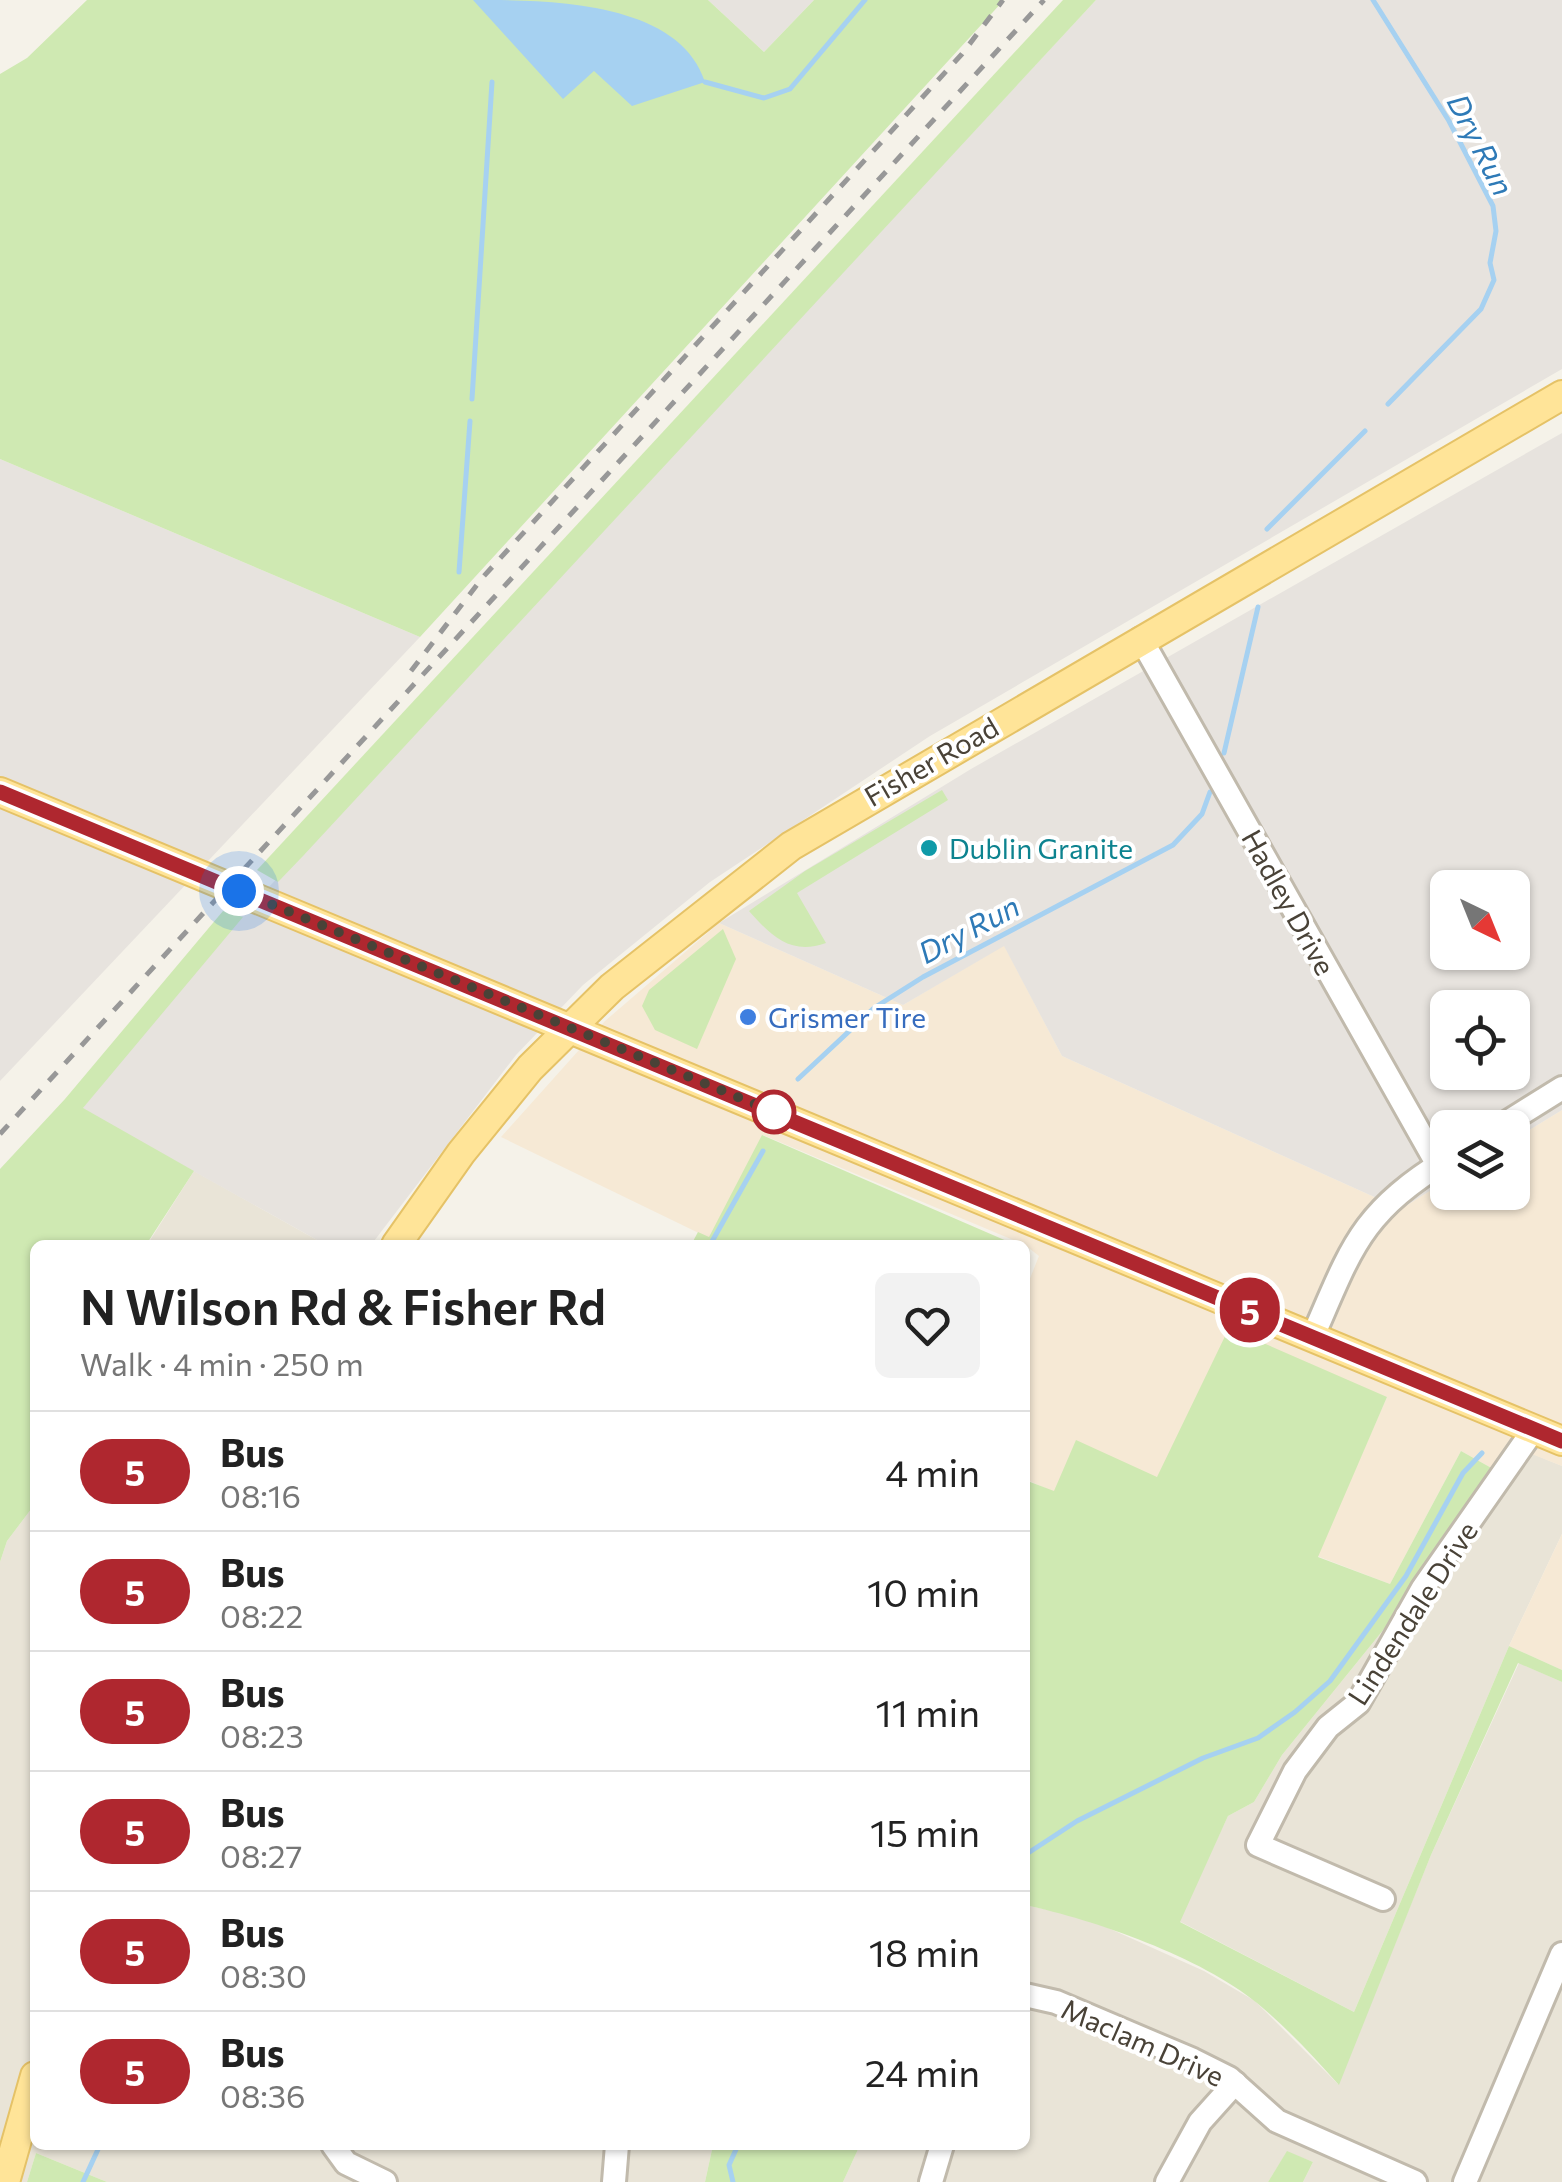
<!DOCTYPE html>
<html lang="en">
<head>
<meta charset="utf-8">
<style>
  :root { --surface:#fff; --page:#f2f2f2; --text:#222; --muted:#767676; --line:#e0e0e0 }
  body { margin:0; font-family:Commissioner,sans-serif; background:var(--page); color:var(--text); height:100vh; display:flex; flex-direction:column; font-size:38px; white-space:nowrap }
  * { box-sizing:border-box; margin:0 }
  p { font-size:32px; color:var(--muted) }
  .icon { flex:none; width:55px; height:55px; fill:none; stroke:currentColor; stroke-width:2; stroke-linecap:round; stroke-linejoin:round }
  .map { position:relative; flex:1; overflow:hidden }
  .panel { position:absolute; left:30px; top:1240px; width:1000px; height:910px; display:flex; flex-direction:column; background:var(--surface); border-radius:15px; box-shadow:0 2px 8px #0004 }
  .panel>* { flex:none }
  .badge { padding:0 20px; border-radius:32px; font-size:35px; line-height:65px }
  .needle { width:65px; rotate:137deg }
  .tools { position:absolute; left:1430px; top:870px; display:grid; gap:20px }
  .tools a { display:grid; place-items:center; width:100px; height:100px; border-radius:15px; background:var(--surface); box-shadow:0 2px 8px #0004; font-size:50px }
  .you { position:absolute; width:50px; height:50px; margin:-25px; border:8px solid #fff; border-radius:50%; background:#1a73e8; box-shadow:0 0 0 15px #1a73e833 }
  .map>.badge { position:absolute; translate:-50% -50%; box-shadow:0 0 0 5px #fff }
  .round { display:grid; place-items:center; flex:none; width:105px; height:105px; border-radius:15px; background:var(--page) }
  .head { display:flex; align-items:center; justify-content:space-between; height:170px; padding:0 50px }
  h1 { font-size:48px; font-weight:600; line-height:75px }
  ul { padding:0; list-style:none }
  li { display:flex; align-items:center; gap:30px; height:120px; padding:0 50px; border-top:2px solid var(--line) }
  li div { flex:1 }
  li b { display:block; font-size:38px }
  li em { font-style:normal }
  li .badge { min-width:110px; font-weight:700; text-align:center }
  .map>svg:first-child { display:block }
  .residential { fill:#e9e4d7 }
  .commercial { fill:#f6e9d5 }
  .industrial { fill:#e7e3de; fill-rule:evenodd }
  .green { fill:#cfe9b2 }
  .water { fill:#a6d1f1 }
  .lines { fill:none; stroke-linecap:round; stroke-linejoin:round }
  .stream { stroke:#a6d1f1; stroke-width:5 }
  .minor-casing { stroke:#c1baac; stroke-width:28 }
  .major-casing { stroke:#e5c267; stroke-width:32 }
  .minor { stroke:#fff; stroke-width:22 }
  .major { stroke:#ffe498; stroke-width:28 }
  .rail { stroke:#989898; stroke-width:5; stroke-dasharray:12 12; stroke-linecap:butt }
  .line-casing { stroke:#fff; stroke-width:22 }
  .line { stroke:#af272f; stroke-width:15 }
  .walk { stroke:#494237; stroke-width:10; stroke-dasharray:0 18 }
  .culture-dot { fill:#0f9aa8; stroke:#fff; stroke-width:4 }
  .shop-dot { fill:#3f7fe0; stroke:#fff; stroke-width:4 }
  .stop-dot { fill:#fff; stroke:#af272f; stroke-width:5 }
  .labels { text-anchor:middle; dominant-baseline:central; stroke-width:8; stroke-linejoin:round; paint-order:stroke }
  .street-label { font-size:28px; fill:#494237; stroke:#fff }
  .culture-label { font-size:28px; fill:#0d838f; stroke:#fff; text-anchor:start }
  .shop-label { font-size:28px; fill:#366cbe; stroke:#fff; text-anchor:start }
  .water-label { font-size:30px; font-style:italic; fill:#2e7ab7; stroke:#fff }
</style>
</head>
<body>
<div class="map">
<svg width="1562" height="2182" viewBox="0 0 1562 2182">
  <rect width="100%" height="100%" fill="#f5f2e9"/>
  <!-- residential -->
  <g class="residential">
    <path d="M194,1171l132,74h-179z"/>
    <path d="M1511,1445l51,21v68l-53,112 -155,366 -175,-91 49,-105 26,-14 28,-47 119,-147z"/>
    <path d="M35,1504v641h678l-8,37h-598l-71,-29 -9,29h-27v-620l7,-21z"/>
    <path d="M1519,1663l43,19v500h-259l10,-20 -26,-10 -19,30h-425l17,-37h165v-240l61,13 118,53 51,30 83,83 93,-229z"/>
  </g>
  <!-- commercial -->
  <g class="commercial">
    <path d="M719,923l184,82 101,-60 58,111 339,153 46,-29 1,12h64l1,-52 49,-30v356l-51,-20 -16,24 -34,-19 -71,133 -73,-28 70,-159 -231,80 -102,15 -29,-13v-188l14,-35 -14,-11 -262,-110 -54,103 -208,-101 104,-116z"/>
    <path d="M1562,1534v136l-53,-24z"/>
  </g>
  <!-- industrial -->
  <g class="industrial">
    <path d="M708,0h106l-50,52z"/>
    <path d="M1096,0h466v369l-632,367 -220,146 -127,103 -67,70 -145,190h-45l-244,-136 131,-162z"/>
    <path d="M1562,433v677l-49,30 -1,-12h-64l-1,52 -46,29 -339,-153 -58,-110 -101,59 -184,-82 252,-154zM1448,888h64v64h-64zM1448,1008h64v64h-64z"/>
    <path d="M0,459l420,178 -420,444z"/>
  </g>
  <!-- green -->
  <g class="green">
    <path d="M87,0h621l56,52 50,-52h190l-584,637 -420,-178v-385l27,-16z"/>
    <path d="M1063,0h33l-793,856 -25,26 -21,-12z"/>
    <path d="M942,790l6,10 -151,93 29,50c-35,13 -55,-7 -77,-32l56,-40z"/>
    <path d="M223,911l20,6 -160,191 111,63 -48,74h-111v259l-28,37 -7,21v-393l65,-70z"/>
    <path d="M723,929l13,30 -39,90 -42,-19 -13,-24 7,-16z"/>
    <path d="M762,1135l254,110h-325l7,-13 11,5z"/>
    <path d="M1229,1328l158,69 -69,160 72,27 71,-133 34,19 -94,138 -119,147 -28,47 -26,14 -48,106 174,90 155,-366 53,24v12l-44,-19 -87,192 -92,230c-26,-29 -52,-57 -82,-82 -56,-46 -162,-83 -232,-98v-425l29,11 22,-51 81,37z"/>
    <path d="M713,2145h147l-17,37h-138z"/>
    <path d="M1287,2151l26,11 -10,20h-35z"/>
    <path d="M36,2153l71,29h-80z"/>
  </g>
  <!-- water -->
  <path class="water" d="M473,0c73,0 206,0 232,82l-73,24 -38,-35 -31,28z"/>
  <g class="lines">
    <!-- stream -->
    <g class="stream">
      <path d="M1373,0l76,121 44,85 3,25 -6,32 4,17 -13,29 -93,95"/>
      <path d="M705,82l59,16 26,-9 75,-89"/>
      <path d="M472,399l20,-317"/>
      <path d="M1267,529l98,-98"/>
      <path d="M459,572l11,-151"/>
      <path d="M1224,753l34,-146"/>
      <path d="M798,1079l76,-71 49,-31 250,-132 29,-31 8,-22"/>
      <path d="M710,1245l53,-94"/>
      <path d="M1025,1855l52,-34 126,-63 55,-20 37,-26 35,-31 76,-105 57,-103 19,-20"/>
      <path d="M83,2182l17,-37"/>
      <path d="M733,2182l-4,-17 9,-20"/>
    </g>
    <defs>
      <g id="minor">
        <path d="M1141,639l297,526"/>
        <path d="M1498,1128l64,-40"/>
        <path d="M1313,1336c39,-89 47,-123 135,-177"/>
        <path d="M1383,1899l-125,-54 37,-74 33,-44 30,-24 65,-115 111,-159"/>
        <path d="M1025,1995l31,7 137,58 36,18 48,43 138,61"/>
        <path d="M333,2145l13,18 39,19"/>
        <path d="M614,2182l3,-37"/>
        <path d="M931,2182l11,-37"/>
        <path d="M1167,2182l33,-60 35,-39"/>
        <path d="M1465,2182l97,-228"/>
      </g>
      <g id="major">
        <path d="M0,792l1562,649"/>
        <path d="M396,1245l65,-92 69,-85 82,-81 179,-141 771,-451"/>
        <path d="M5,2182l30,-106"/>
      </g>
    </defs>
    <!-- minor casing -->
    <use href="#minor" class="minor-casing"/>
    <!-- major casing -->
    <use href="#major" class="major-casing"/>
    <!-- minor -->
    <use href="#minor" class="minor"/>
    <!-- major -->
    <use href="#major" class="major"/>
    <!-- rail -->
    <g class="rail">
      <path d="M411,671l72,-94 479,-523 41,-54"/>
      <path d="M0,1134l1044,-1134"/>
    </g>
  </g>
  <g class="lines">
    <defs>
      <path id="line" d="M0,792l1562,649"/>
    </defs>
    <!-- line casing -->
    <use href="#line" class="line-casing"/>
    <!-- line -->
    <use href="#line" class="line"/>
    <!-- walk -->
    <path class="walk" d="M239,891l535,221"/>
  </g>
  <!-- markers -->
  <circle class="culture-dot" cx="929" cy="848" r="10"/>
  <circle class="shop-dot" cx="748" cy="1017" r="10"/>
  <circle class="stop-dot" cx="774" cy="1112" r="20"/>
  <g class="labels">
    <!-- street labels -->
    <g class="street-label">
      <text transform="translate(931 761) rotate(-30)">Fisher Road</text>
      <text transform="translate(1289 902) rotate(61)">Hadley Drive</text>
      <text transform="translate(1412 1613) rotate(-57)">Lindendale Drive</text>
      <text transform="translate(1143 2042) rotate(24)">Maclam Drive</text>
    </g>
    <!-- culture labels -->
    <g class="culture-label">
      <text x="949" y="848">Dublin Granite</text>
    </g>
    <!-- shop labels -->
    <g class="shop-label">
      <text x="768" y="1017">Grismer Tire</text>
    </g>
    <!-- water labels -->
    <g class="water-label">
      <text transform="translate(1482 144) rotate(63)">Dry Run</text>
      <text transform="translate(968 928) rotate(-28)">Dry Run</text>
    </g>
  </g>
</svg>
<div class="tools">
<a><svg class="needle" viewBox="-14 -14 28 28"><path d="M0-13l5 13h-10z" fill="#e53935"/><path d="M0 13l5-13h-10z" fill="#767676"/></svg></a>
<a><svg class="icon" aria-label="locate" viewBox="0 0 24 24"><circle cx="12" cy="12" r="6"/><path d="M12 2v4M12 18v4M2 12h4M18 12h4"/></svg></a>
<a><svg class="icon" aria-label="layers" viewBox="0 0 24 24"><path d="M12 4l9 5-9 5-9-5zM3 14l9 5 9-5"/></svg></a>
</div>
<div class="you" style="left:239px;top:891px"></div>
<b class="badge" style="left:1250px;top:1310px;background:#af272f;color:#fff">5</b>
<section class="panel">
<div class="head"><div><h1>N Wilson Rd &amp; Fisher Rd</h1><p>Walk · 4 min · 250 m</p></div><a class="round"><svg class="icon" aria-label="heart" viewBox="0 0 24 24"><path d="M12 20l-8-8c-3-5 5-10 8-4 3-6 11-1 8 4z"/></svg></a></div>
<ul>
<li><span class="badge" style="background:#af272f;color:#fff">5</span><div><b>Bus</b><p>08:16</p></div><em>4 min</em></li>
<li><span class="badge" style="background:#af272f;color:#fff">5</span><div><b>Bus</b><p>08:22</p></div><em>10 min</em></li>
<li><span class="badge" style="background:#af272f;color:#fff">5</span><div><b>Bus</b><p>08:23</p></div><em>11 min</em></li>
<li><span class="badge" style="background:#af272f;color:#fff">5</span><div><b>Bus</b><p>08:27</p></div><em>15 min</em></li>
<li><span class="badge" style="background:#af272f;color:#fff">5</span><div><b>Bus</b><p>08:30</p></div><em>18 min</em></li>
<li><span class="badge" style="background:#af272f;color:#fff">5</span><div><b>Bus</b><p>08:36</p></div><em>24 min</em></li>
</ul>
</section>
</div>
</body>
</html>
